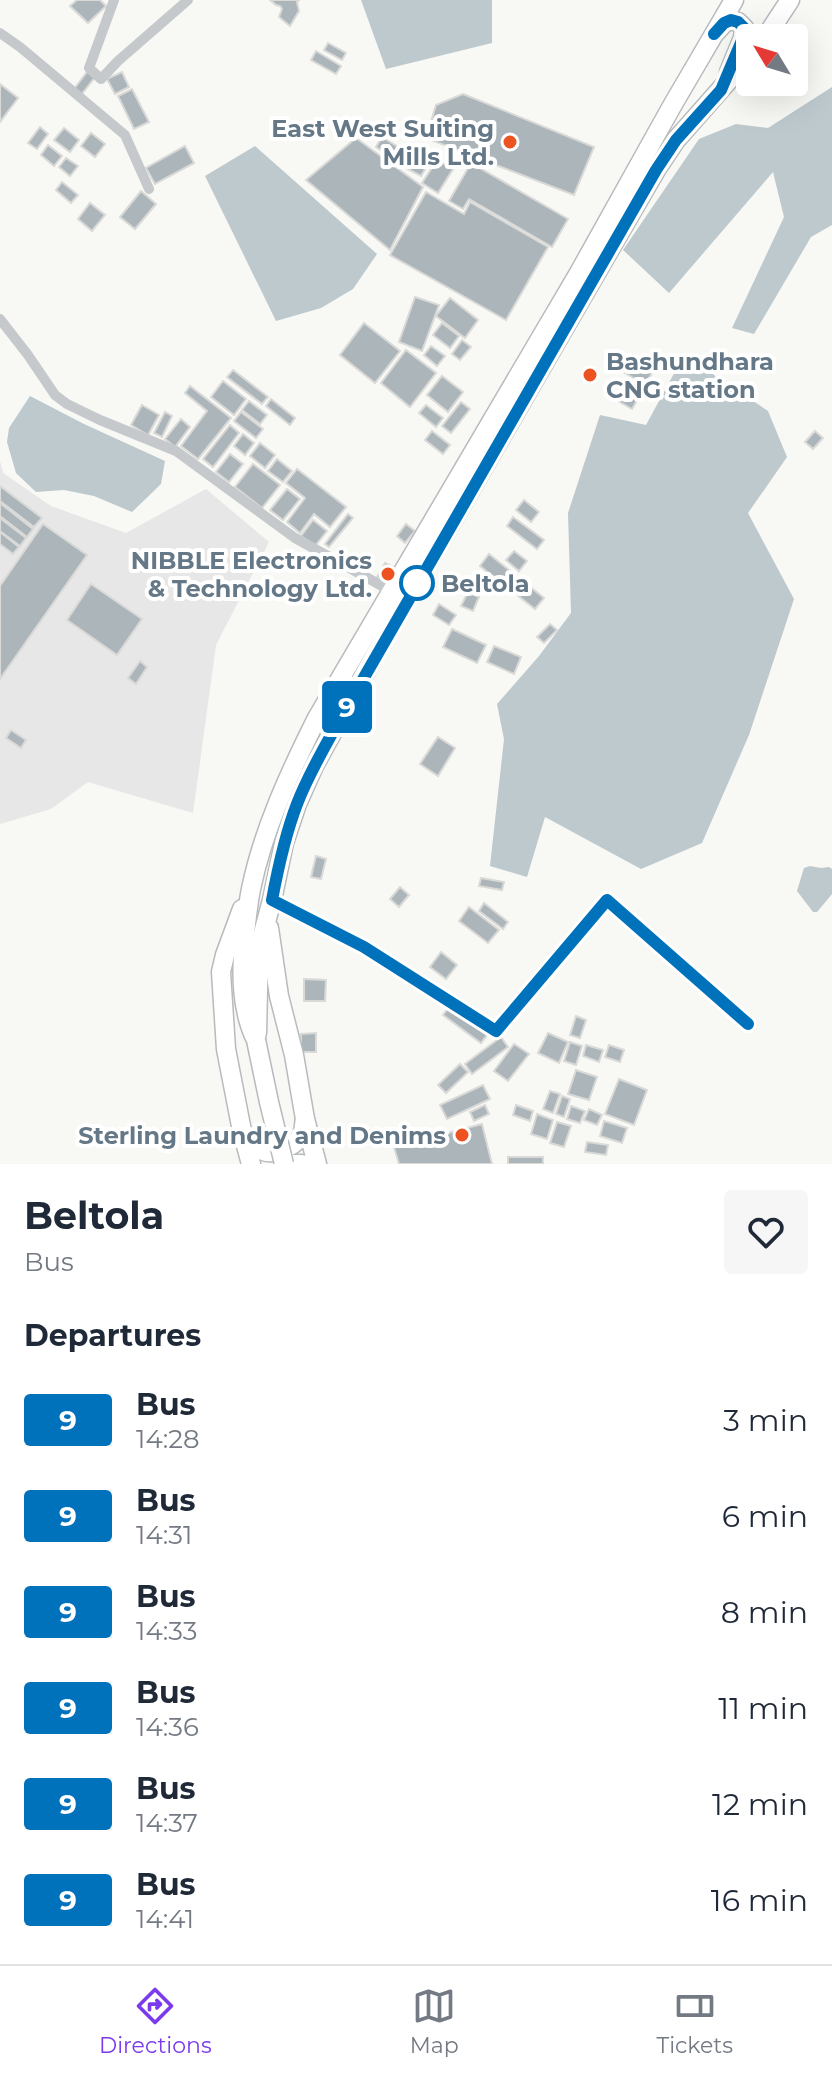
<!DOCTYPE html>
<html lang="en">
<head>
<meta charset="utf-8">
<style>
  :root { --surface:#fff; --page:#f6f6f7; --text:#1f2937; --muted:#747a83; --line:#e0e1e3; --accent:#7c3aed }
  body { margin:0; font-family:Montserrat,sans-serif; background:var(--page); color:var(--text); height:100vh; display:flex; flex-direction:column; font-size:30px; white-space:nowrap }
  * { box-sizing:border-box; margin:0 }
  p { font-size:26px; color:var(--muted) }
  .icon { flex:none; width:44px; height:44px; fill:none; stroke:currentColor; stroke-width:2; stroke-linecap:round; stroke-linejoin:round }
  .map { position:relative; height:1164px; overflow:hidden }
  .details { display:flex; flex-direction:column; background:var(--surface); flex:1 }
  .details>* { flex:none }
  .badge { padding:0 16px; border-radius:6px; font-size:28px; line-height:52px }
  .needle { width:52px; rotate:308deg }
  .fabs { position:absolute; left:736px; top:24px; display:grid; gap:16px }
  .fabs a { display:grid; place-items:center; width:72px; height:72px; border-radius:8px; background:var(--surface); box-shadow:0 8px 32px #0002; font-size:40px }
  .map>.badge { position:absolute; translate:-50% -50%; box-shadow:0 0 0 4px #fff }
  h2 { padding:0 24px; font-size:30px; line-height:72px }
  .round { display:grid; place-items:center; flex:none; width:84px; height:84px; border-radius:8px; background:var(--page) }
  .headline { display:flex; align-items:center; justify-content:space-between; height:136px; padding:0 24px }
  h1 { font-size:38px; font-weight:700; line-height:60px }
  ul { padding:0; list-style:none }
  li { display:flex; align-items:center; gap:24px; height:96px; padding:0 24px }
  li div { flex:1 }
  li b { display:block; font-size:30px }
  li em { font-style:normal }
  li .badge { min-width:88px; font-weight:700; text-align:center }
  .tabs { display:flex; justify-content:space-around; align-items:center; height:112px; border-top:2px solid var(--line); background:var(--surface); font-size:22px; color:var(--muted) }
  .tabs a { display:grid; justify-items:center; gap:4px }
  .tabs .current { color:var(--accent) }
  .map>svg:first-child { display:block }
  .built { fill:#e6e7e6 }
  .water { fill:#bdc9cd }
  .building { fill:#abb5ba; stroke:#d9d9d7; stroke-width:2 }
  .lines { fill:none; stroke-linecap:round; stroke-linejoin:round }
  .highway-casing { stroke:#b7bbbe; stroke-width:21 }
  .street { stroke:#c5c9cc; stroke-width:10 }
  .highway { stroke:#fff; stroke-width:18 }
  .highway-bridge-casing { stroke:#b7bbbe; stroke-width:21; stroke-linecap:butt }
  .highway-bridge { stroke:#fff; stroke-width:18 }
  .line-casing { stroke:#fff; stroke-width:18 }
  .line { stroke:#0072bc; stroke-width:12 }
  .poi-dot { fill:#ec5321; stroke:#fff; stroke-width:3 }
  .stop-dot { fill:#fff; stroke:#0072bc; stroke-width:4 }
  .labels { text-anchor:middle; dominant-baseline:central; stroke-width:8; stroke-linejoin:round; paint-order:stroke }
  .poi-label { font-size:24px; font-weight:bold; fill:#657887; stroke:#fff; text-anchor:end }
  .stop-label { font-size:24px; font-weight:bold; fill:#657887; stroke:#fff; text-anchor:start }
</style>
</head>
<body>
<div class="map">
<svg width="832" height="1164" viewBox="0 0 832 1164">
  <rect width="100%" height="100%" fill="#f8f8f5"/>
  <!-- built -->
  <path class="built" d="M0,461l3,12 48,33 75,27 80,-44 63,53 -53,103 -23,168 -105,-31 -37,27 -51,15z"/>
  <!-- water -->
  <g class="water">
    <path d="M361,0h131v43l-106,26z"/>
    <path d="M832,87v138l-21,12 -57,97 -22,-6 52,-111 -11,-45 -104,121 -46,-43 76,-111 37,-15 32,4z"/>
    <path d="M255,146l122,108 -24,35 -32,19 -45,13 -71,-145z"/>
    <path d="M684,355l84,56 19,46 -39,56 46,86 -45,136 -47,108 -61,26 -96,-52 -18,60 -37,-11 14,-127 -7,-35 42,-48 32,-43 -3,-100 32,-98 46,10z"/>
    <path d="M30,396l54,28 81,37 -4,23 -29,28 -38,-16 -30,-6 -28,2 -20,-19 -9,-31 2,-14z"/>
    <path d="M810,866l11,2 8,-1 3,2v25l-15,18h-4l-16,-21 6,-20 1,-3z"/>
  </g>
  <!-- building -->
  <g class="building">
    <path d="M77,0h23l6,6 -18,17 -18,-17z"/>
    <path d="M270,0h29l-2,2 2,9 -9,15 -11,-9 3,-8 -2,-3 -4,-1z"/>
    <path d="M328,43l18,10 -4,7 -18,-10z"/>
    <path d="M316,51l25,15 -5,8 -25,-14z"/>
    <path d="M87,72l8,5 -14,18 -7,-6z"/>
    <path d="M122,72l7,15 -14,7 -8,-15z"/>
    <path d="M0,84l18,14 -18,24z"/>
    <path d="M132,89l17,33 -15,7 -16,-33z"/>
    <path d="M463,94l131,53 -20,48 -148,-57 10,-33z"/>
    <path d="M40,127l8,7 -11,15 -9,-6z"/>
    <path d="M64,128l15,12 -9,12 -16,-12z"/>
    <path d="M91,133l14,11 -10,13 -14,-11z"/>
    <path d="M382,137l26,16 -7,11 -25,-17z"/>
    <path d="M356,138l67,49 -33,63 -84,-70z"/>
    <path d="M48,145l14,11 -8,10 -13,-11z"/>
    <path d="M185,146l9,17 -39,21 -9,-16z"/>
    <path d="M415,152l15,9 -9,15 -15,-8z"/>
    <path d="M66,158l12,8 -8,10 -11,-9z"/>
    <path d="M437,160l16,9 -15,24 -16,-10z"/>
    <path d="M471,163l97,56 -16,28 -83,-48 -6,10 -14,-8z"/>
    <path d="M62,182l16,13 -7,8 -15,-13z"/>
    <path d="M141,191l15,13 -21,25 -15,-12z"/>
    <path d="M426,192l38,22 6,-12 78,45 -42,73 -116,-65z"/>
    <path d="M90,203l15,12 -13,16 -14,-12z"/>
    <path d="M415,297l24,8 -17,46 -23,-9z"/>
    <path d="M450,298l28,22 -13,18 -29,-22z"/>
    <path d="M364,323l36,28 -25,32 -35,-28z"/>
    <path d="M442,323l17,13 -9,12 -17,-13z"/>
    <path d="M462,340l9,7 -11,13 -8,-6z"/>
    <path d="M431,346l14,10 -8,10 -13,-11z"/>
    <path d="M406,350l30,23 -26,34 -29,-24z"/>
    <path d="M632,361l20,12 -7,12 -20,-12z"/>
    <path d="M233,370l35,27 -6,7 -35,-27z"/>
    <path d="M442,376l21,16 -15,20 -21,-17z"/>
    <path d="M223,381l23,18 -12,16 -23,-18z"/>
    <path d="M629,382l14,8 -11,19 -14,-8z"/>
    <path d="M190,386l41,32 -33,41 -17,-13 26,-35 -22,-18z"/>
    <path d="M271,399l24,19 -5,7 -24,-19z"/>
    <path d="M249,401l18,14 -7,9 -18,-14z"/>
    <path d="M461,402l9,7 -19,24 -9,-7z"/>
    <path d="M142,405l17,10 -11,20 -17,-10z"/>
    <path d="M426,405l17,13 -7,9 -17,-14z"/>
    <path d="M165,412l7,4 -10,21 -8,-4z"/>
    <path d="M241,412l22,17 -7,9 -22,-17z"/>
    <path d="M181,419l9,8 -15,20 -10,-8z"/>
    <path d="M230,425l9,8 -26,34 -10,-8z"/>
    <path d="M432,431l18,14 -7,9 -18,-14z"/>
    <path d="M815,431l8,7 -10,11 -8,-7z"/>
    <path d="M243,434l11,9 -9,12 -11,-9z"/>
    <path d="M260,443l15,12 -10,13 -15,-12z"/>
    <path d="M230,454l13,10 -14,18 -13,-10z"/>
    <path d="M277,459l15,12 -9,11 -15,-11z"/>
    <path d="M253,464l27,21 -18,23 -27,-21z"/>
    <path d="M297,469l49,38 -16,20 -16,-13 -14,19 -13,-11 18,-24 -19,-15z"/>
    <path d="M0,486l42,32 -8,9 -34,-26z"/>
    <path d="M287,489l13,10 -17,21 -13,-10z"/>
    <path d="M524,500l15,12 -8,10 -15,-12z"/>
    <path d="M0,503l33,26 -6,8 -27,-21z"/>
    <path d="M348,514l5,4 -24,29 -4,-3z"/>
    <path d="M513,517l31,23 -7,9 -30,-23z"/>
    <path d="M0,518l26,20 -6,8 -20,-15z"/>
    <path d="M313,520l14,11 -12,15 -14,-10z"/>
    <path d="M43,524l44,31 -87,124v-93z"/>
    <path d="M406,524l9,7 -10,12 -8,-7z"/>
    <path d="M0,532l19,15 -6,7 -13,-10z"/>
    <path d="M514,551l13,10 -8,10 -13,-11z"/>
    <path d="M489,554l55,44 -9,11 -55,-43z"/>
    <path d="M385,563l14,7 -8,14 -14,-7z"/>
    <path d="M91,584l51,35 -25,36 -50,-35z"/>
    <path d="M468,592l11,5 -6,14 -12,-5z"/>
    <path d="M439,604l17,11 -7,10 -16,-10z"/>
    <path d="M550,624l7,6 -13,13 -7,-6z"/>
    <path d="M452,629l34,16 -9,18 -34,-16z"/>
    <path d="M494,646l27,11 -7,17 -27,-12z"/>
    <path d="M140,661l7,6 -11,17 -8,-6z"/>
    <path d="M11,730l15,10 -5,8 -15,-10z"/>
    <path d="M438,737l17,11 -17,28 -18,-12z"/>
    <path d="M316,856l10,3 -5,20 -10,-2z"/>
    <path d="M481,878l23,4 -2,8 -23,-4z"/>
    <path d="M400,887l9,8 -10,12 -9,-8z"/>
    <path d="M484,903l24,19 -5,7 -24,-18z"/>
    <path d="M469,907l30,23 -11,13 -29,-22z"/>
    <path d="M441,952l16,13 -11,14 -16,-12z"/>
    <path d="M304,979l22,1 -1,21h-21z"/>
    <path d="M452,1003l38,28 -9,12 -38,-28z"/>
    <path d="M576,1016l10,4 -6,18 -10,-3z"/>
    <path d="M316,1033v19h-15v-18z"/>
    <path d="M548,1033l20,9 -9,21 -21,-10z"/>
    <path d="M501,1037l7,10 -36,27 -7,-10z"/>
    <path d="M570,1042l12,4 -6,19 -12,-4z"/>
    <path d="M514,1044l15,10 -21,27 -14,-10z"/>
    <path d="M586,1045l17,5 -4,12 -16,-6z"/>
    <path d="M609,1045l15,5 -4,12 -15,-5z"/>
    <path d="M460,1064l8,8 -22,21 -8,-8z"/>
    <path d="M576,1070l21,7 -8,23 -21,-6z"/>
    <path d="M619,1079l28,11 -13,35 -29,-11z"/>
    <path d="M483,1085l7,14 -43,20 -7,-14z"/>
    <path d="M550,1091l10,3 -7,19 -10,-4z"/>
    <path d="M562,1096l8,3 -6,18 -8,-3z"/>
    <path d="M485,1105l4,9 -15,7 -4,-9z"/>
    <path d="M516,1105l17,6 -3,10 -17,-6z"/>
    <path d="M571,1106l14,5 -5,12 -13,-4z"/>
    <path d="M589,1109l13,6 -5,10 -13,-5z"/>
    <path d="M537,1114l16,6 -6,19 -16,-5z"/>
    <path d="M604,1121l23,7 -5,15 -22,-7z"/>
    <path d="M557,1122l14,4 -7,21 -14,-4z"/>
    <path d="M482,1124l10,40h-93l-5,-17z"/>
    <path d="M587,1142l21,3 -2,10 -21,-3z"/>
    <rect x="508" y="1157" width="35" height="7"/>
  </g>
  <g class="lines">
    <defs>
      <g id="highway">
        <path d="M716,32l8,-9 7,-3 7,2 6,6 -1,10 -14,34"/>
        <path d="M765,38l25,-38"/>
        <path d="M242,909l-17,46 -4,17 5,77 16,82 9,33"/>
        <path d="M269,928l10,68 15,59 11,64 12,45"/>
        <path d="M257,1033l2,-85 13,-48 12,-57 13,-39 17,-38 67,-122 275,-474 20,-30 74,-84"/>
        <path d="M256,1040c-16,-32 -15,-72 -11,-108 2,-14 3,-29 6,-43 12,-59 39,-117 66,-171l263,-447 92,-165 62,-106"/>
        <path d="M243,1133c5,7 11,15 20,18 13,5 35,-6 40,-19 1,-4 1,-9 2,-13"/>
        <path d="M289,1164h13"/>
      </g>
    </defs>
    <!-- highway casing -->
    <use href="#highway" class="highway-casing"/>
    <!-- street -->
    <g class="street">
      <path d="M114,0l-25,68 12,11 17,-18 70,-61"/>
      <path d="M0,33l20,14 105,88 24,54"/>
      <path d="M0,319l28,36 27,40 12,9 33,16 76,31 119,87 98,54"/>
      <path d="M272,900l92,47 132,84 111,-131 141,124"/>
    </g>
    <!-- highway -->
    <use href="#highway" class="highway"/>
    <defs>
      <path id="highway-bridge" d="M256,1040l13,62 15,62"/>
    </defs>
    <!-- highway-bridge casing -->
    <use href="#highway-bridge" class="highway-bridge-casing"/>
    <!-- highway-bridge -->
    <use href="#highway-bridge" class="highway-bridge"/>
  </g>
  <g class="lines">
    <defs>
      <path id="line" d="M714,34l10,-11 7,-3 7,2 6,6 -1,10 -22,52 -45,50 -20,30 -317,551c-15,27 -31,54 -42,83 -12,31 -19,64 -25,96l92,47 132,84 111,-131 141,124"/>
    </defs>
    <!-- line casing -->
    <use href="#line" class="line-casing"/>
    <!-- line -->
    <use href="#line" class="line"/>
  </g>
  <!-- markers -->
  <g class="poi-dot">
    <circle cx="510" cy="142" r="8"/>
    <circle cx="590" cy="375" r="8"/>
    <circle cx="388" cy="574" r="8"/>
    <circle cx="462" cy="1135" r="8"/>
  </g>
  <circle class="stop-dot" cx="417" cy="583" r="16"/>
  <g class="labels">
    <!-- poi labels -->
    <g class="poi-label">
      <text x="494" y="128">East West Suiting<tspan x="494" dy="28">Mills Ltd.</tspan></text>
      <text x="606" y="361" text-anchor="start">Bashundhara<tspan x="606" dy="28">CNG station</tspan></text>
      <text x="372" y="560">NIBBLE Electronics<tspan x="372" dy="28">&amp; Technology Ltd.</tspan></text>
      <text x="446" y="1135">Sterling Laundry and Denims</text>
    </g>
    <!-- stop labels -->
    <g class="stop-label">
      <text x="441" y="583">Beltola</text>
    </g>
  </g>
</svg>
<div class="fabs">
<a><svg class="needle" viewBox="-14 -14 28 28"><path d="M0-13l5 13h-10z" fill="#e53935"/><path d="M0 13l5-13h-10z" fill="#747a83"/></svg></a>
</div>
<b class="badge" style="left:347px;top:707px;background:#0072bc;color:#fff">9</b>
</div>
<section class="details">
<div class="headline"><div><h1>Beltola</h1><p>Bus</p></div><a class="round"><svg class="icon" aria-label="heart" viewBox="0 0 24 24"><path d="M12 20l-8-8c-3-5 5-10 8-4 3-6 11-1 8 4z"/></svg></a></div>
<h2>Departures</h2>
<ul>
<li><span class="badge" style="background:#0072bc;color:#fff">9</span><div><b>Bus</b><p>14:28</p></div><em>3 min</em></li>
<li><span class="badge" style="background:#0072bc;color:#fff">9</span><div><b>Bus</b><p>14:31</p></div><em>6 min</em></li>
<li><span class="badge" style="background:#0072bc;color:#fff">9</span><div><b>Bus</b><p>14:33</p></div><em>8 min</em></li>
<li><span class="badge" style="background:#0072bc;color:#fff">9</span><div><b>Bus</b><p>14:36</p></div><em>11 min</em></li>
<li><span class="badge" style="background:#0072bc;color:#fff">9</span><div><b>Bus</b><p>14:37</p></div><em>12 min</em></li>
<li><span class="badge" style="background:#0072bc;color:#fff">9</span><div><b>Bus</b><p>14:41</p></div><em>16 min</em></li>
</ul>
</section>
<nav class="tabs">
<a class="current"><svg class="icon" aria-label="directions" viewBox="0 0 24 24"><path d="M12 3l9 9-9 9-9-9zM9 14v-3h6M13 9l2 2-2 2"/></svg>Directions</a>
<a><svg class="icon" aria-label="map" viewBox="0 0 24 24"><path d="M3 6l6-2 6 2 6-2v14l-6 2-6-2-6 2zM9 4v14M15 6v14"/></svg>Map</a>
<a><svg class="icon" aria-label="tickets" viewBox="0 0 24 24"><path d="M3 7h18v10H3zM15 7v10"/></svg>Tickets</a>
</nav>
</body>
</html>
